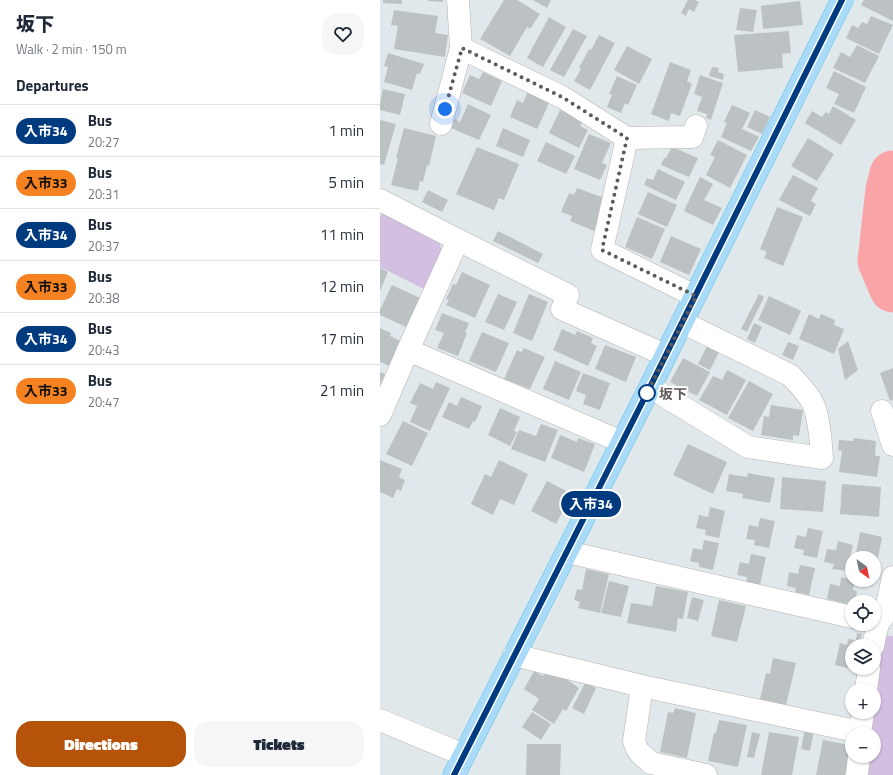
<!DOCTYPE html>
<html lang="en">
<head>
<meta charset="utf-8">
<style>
  :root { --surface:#fff; --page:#f6f6f7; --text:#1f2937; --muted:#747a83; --line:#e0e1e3; --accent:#b45309 }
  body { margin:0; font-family:"Titillium Web","Noto Sans JP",sans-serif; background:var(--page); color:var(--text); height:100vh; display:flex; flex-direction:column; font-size:15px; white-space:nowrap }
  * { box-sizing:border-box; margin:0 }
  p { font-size:13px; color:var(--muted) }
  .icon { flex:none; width:22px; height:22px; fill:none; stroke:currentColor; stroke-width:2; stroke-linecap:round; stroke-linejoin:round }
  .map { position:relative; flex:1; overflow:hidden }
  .sheet { display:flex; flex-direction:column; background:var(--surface); width:380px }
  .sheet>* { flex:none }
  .badge { padding:0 8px; border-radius:13px; font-size:14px; line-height:26px }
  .needle { width:26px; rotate:147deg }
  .tools { position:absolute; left:465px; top:551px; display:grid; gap:8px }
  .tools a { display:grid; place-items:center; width:36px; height:36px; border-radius:50%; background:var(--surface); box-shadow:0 1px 3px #0004; font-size:20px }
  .you { position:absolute; width:20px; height:20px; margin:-10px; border:3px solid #fff; border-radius:50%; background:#1a73e8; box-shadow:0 0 0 6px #1a73e833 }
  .map>.badge { position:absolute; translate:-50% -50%; box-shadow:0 0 0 2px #fff }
  h2 { padding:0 16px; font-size:15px; line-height:36px }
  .round { display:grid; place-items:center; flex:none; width:42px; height:42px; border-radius:16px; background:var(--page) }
  .overview { display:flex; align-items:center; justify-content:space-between; height:68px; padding:0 16px }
  h1 { font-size:19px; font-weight:800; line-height:30px }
  .cta { display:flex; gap:8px; margin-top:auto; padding:8px 16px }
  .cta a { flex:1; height:46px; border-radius:16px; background:var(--accent); color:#fff; font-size:16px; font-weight:800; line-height:46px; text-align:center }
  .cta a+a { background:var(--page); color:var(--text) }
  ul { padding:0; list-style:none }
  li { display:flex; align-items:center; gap:12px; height:52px; padding:0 16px; border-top:1px solid var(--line) }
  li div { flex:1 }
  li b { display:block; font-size:15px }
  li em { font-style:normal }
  li .badge { min-width:44px; font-weight:700; text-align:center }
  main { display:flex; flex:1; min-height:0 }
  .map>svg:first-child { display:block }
  .green { fill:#d2bfe2 }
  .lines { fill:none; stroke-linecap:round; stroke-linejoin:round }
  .river { stroke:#f9a4a6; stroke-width:47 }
  .building { fill:#bcc2c4 }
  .minor-casing { stroke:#b6b0af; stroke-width:23 }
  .major-casing { stroke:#5fc4e7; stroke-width:23 }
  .minor { stroke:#fff; stroke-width:22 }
  .major { stroke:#a9dbf9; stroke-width:22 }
  .line-casing { stroke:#fff; stroke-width:9 }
  .line { stroke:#003b80; stroke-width:6 }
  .walk { stroke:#615a5a; stroke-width:4; stroke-dasharray:0 7.2 }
  .stop-dot { fill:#fff; stroke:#003b80; stroke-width:2 }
  .labels { text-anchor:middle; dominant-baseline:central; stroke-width:4; stroke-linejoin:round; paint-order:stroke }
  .stop-label { font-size:14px; font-weight:bold; fill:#615a5a; stroke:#fff; text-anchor:start }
</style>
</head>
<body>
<main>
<section class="sheet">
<div class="overview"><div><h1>坂下</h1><p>Walk · 2 min · 150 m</p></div><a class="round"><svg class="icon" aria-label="heart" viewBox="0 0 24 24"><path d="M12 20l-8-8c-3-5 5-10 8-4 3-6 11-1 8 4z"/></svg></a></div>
<h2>Departures</h2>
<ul>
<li><span class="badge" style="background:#003b80;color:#fff">入市34</span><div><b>Bus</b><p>20:27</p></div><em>1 min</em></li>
<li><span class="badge" style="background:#f58220;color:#111">入市33</span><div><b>Bus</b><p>20:31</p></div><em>5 min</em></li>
<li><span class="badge" style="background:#003b80;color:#fff">入市34</span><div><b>Bus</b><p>20:37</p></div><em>11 min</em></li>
<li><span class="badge" style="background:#f58220;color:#111">入市33</span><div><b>Bus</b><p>20:38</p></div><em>12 min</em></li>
<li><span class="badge" style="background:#003b80;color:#fff">入市34</span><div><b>Bus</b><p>20:43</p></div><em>17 min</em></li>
<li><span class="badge" style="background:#f58220;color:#111">入市33</span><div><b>Bus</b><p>20:47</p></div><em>21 min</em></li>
</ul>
<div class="cta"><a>Directions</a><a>Tickets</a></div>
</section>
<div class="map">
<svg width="513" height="775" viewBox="0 0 513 775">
  <rect width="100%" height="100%" fill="#e1e8ec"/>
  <!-- green -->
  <g class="green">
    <path d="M8,214l52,30 2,10 -16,36 -46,-23v-52z"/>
    <path d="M503,635l10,1v139h-28l1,-19h8v-22h-7l3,-22h4v-22z"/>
  </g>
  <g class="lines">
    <!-- river -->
    <path class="river" d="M513,174l-4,16 -8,71 12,28"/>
  </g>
  <!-- building -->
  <g class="building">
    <path d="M3,0h19v4l-19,-1z"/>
    <path d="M49,0h14v2l-15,-1z"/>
    <path d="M124,0h13l23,14 -10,15 -3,-2 -17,29 -30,-17z"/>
    <path d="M153,0h18l-4,8z"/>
    <path d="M308,0h7l4,2 -5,10 -5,-3 -3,7 -5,-3z"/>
    <path d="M484,0h29v21l-32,-16z"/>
    <path d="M420,1l3,24 -40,4 -2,-23z"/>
    <path d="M360,8l17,2 -4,22 -17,-2z"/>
    <path d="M14,10l44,6 -3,17 13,2 -3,22 -51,-8 4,-23 -7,-1z"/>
    <path d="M491,16l22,9 -14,29 -33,-16 6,-13 6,3 4,-6 5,2z"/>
    <path d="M169,17l17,10 -23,40 -16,-9z"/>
    <path d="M193,29l14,7 -23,41 -14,-7z"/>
    <path d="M409,31l2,22 -9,1 1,14 -45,4 -4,-37z"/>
    <path d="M219,35l16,8 -25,47 -16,-9 7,-12 -2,-1 10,-19 2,1z"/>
    <path d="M477,45l22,11 -14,27 -32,-15 8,-16 9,5z"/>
    <path d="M247,46l25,13 -13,25 -25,-14z"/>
    <path d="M8,53l36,11 -4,10 -3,-1 -5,17 -28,-8 4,-15 -4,-1z"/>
    <path d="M290,62l21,8 -4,11 5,3 -12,32 -9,-3 -2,8 -18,-7z"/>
    <path d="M332,67l7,1 -1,4 6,2 -1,6 -14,-4z"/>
    <path d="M454,71l32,16 -12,26 -20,-9 5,-10 -13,-6z"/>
    <path d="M103,72l19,9 -11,25 -29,-13 8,-18 9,4z"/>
    <path d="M320,75l23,8 -12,37 -5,-2 1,-4 -10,-3 5,-14 -8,-3z"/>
    <path d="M237,76l20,9 -9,20 -3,-2 -4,10 -14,-6 5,-12 -3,-1z"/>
    <path d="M3,89l22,5 -5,21 -20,-5v-7z"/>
    <path d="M148,91l22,10 -13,28 -27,-12 7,-17 6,3z"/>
    <path d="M88,104l23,11 -12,25 -28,-12 4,-9 5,3z"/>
    <path d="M352,105l18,8 -8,16 17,8 -8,14 -30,-14 6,-14 -3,-1z"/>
    <path d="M453,106l23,14 -15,25 -36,-22 7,-12 10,6 4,-5 3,2z"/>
    <path d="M180,110l23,11 -3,5 8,4 -9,18 -30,-15z"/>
    <path d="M375,110l15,7 -8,17 -15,-7z"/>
    <path d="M0,120l16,4 -12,41 -4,-1z"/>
    <path d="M24,128l32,8 -7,30 -2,-1 -4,17 -3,-1 -2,10 -27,-6 7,-27h-2z"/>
    <path d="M123,128l27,12 -7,17 -27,-11z"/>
    <path d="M209,134l22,9 -9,20 5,2 -7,15 -26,-11z"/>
    <path d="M428,138l26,16 -17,27 -26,-15z"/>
    <path d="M338,140l29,15 -17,33 -24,-13 9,-18 -5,-2z"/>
    <path d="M166,142l29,14 -9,18 -29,-13z"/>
    <path d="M97,147l42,17 -15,36 -5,-2 -5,12 -38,-16z"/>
    <path d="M292,147l26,11 -9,19 -28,-12 3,-7h2z"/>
    <path d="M278,169l27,13 -9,18 -32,-15 3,-7 6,2z"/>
    <path d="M413,175l25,13 -7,13 5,3 -6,12 -31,-16z"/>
    <path d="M320,177l13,7 -9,16 18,8 -9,17 -29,-14z"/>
    <path d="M197,188l30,11 -13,32 -24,-10 2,-5 -11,-4 8,-19 5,2z"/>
    <path d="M48,190l20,10 -6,12 -20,-10z"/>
    <path d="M268,192l29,13 -10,22 -29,-13z"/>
    <path d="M397,207l26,10 -20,49 -19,-8 3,-6 -7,-3z"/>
    <path d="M257,217l28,12 -13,30 -27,-12z"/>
    <path d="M118,231l45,23 -5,9 -45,-22z"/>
    <path d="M291,236l30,13 -12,26 -29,-13z"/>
    <path d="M0,268l8,4 -8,19z"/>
    <path d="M82,272l28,13 -15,33 -29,-13 3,-5 -3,-1 7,-15 3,1z"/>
    <path d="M12,285l28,13 -14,29 -26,-12v-5z"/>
    <path d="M118,294l19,8 -13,28 -19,-8z"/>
    <path d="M149,294l19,8 -16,39 -19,-8z"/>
    <path d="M379,294l5,3 -17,35 -6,-3z"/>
    <path d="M389,296l32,15 -11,24 -32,-15z"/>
    <path d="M62,313l27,10 -4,9 2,1 -9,23 -21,-8 7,-15 -9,-3z"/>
    <path d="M429,314l10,5 2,-5 14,6 -1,5 10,4 -10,25 -35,-15z"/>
    <path d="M374,323l8,4 -7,16 -8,-4z"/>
    <path d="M0,328l11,5 -1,3 11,5 -11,25 -10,-4z"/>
    <path d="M182,329l13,6 2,-4 16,7 -2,5 6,3 -9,20 -35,-16z"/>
    <path d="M102,332l27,11 -13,29 -27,-11z"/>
    <path d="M468,341l10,29 -13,10 -7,-31z"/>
    <path d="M408,342l11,4 -6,14 -11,-5z"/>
    <path d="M225,345l31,12 -10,25 -31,-13z"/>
    <path d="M327,346l12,6 -9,18 -12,-6z"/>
    <path d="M144,348l21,9 -15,32 -26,-10 13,-29 4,2z"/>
    <path d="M303,358l27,14 -13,24 -27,-14z"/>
    <path d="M175,361l26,11 -12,28 -26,-11z"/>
    <path d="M513,368v32l-3,1 -10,-28z"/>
    <path d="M347,370l19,10 -19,35 -28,-15 14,-24 9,4z"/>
    <path d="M0,372l5,2 -5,11z"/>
    <path d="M203,373l27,10 -10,27 -17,-6 3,-9 -10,-4z"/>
    <path d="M369,381l24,13 -20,37 -25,-13z"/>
    <path d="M56,382l14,6 -20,43 -20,-9 7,-16 -7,-3 10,-20 13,6z"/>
    <path d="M81,397l21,9 -7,16 -2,-1 -4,8 -27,-12 7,-15 8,4z"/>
    <path d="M391,405l32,5 -4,26 -6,-1v5l-32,-5 3,-19 5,1z"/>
    <path d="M120,408l20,9 -6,14 3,1 -7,14 -22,-11z"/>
    <path d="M23,421l25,12 -16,33 -26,-12z"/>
    <path d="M161,424l17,6 -13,32 -34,-13 8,-19 17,6z"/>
    <path d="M180,435l17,7 1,-4 17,6 -11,28 -33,-14z"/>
    <path d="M474,438l22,3 -1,15h5l-3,21 -38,-5 3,-21 -4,-1 1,-10 14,1z"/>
    <path d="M308,444l39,18 -14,32 -40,-19z"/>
    <path d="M0,460l22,9 -3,8 6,3 -4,11 -4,-2 -4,9 -13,-6z"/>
    <path d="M119,460l29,14 -14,31 -14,-6 -7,16 -22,-11 14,-30 6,3z"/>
    <path d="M368,473l27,5 -5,25 -28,-5 1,-4 -17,-3 3,-17 18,3z"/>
    <path d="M402,477l44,4 -3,31 -43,-3z"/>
    <path d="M167,481l25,13 -16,30 -25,-13z"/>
    <path d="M462,484l39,3 -2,30 -39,-3z"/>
    <path d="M330,507l15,4 -6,27 -14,-3 1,-5 -10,-2 3,-13 9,2z"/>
    <path d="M380,518l15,3 -6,27 -15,-3 1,-5 -9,-1 3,-14 9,2z"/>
    <path d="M428,528l15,3 -6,27 -14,-3 1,-5 -10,-2 3,-13 9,2z"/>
    <path d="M480,532l22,5 -7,36 -1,-15h-19z"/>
    <path d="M324,540l15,3 -6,27 -14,-3v-4l-9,-2 3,-13 9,2z"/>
    <path d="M458,541l15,4 -6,26 -15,-2 2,-5 -10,-2 3,-13 9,1z"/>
    <path d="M371,554l15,3 -6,28 -14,-3 1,-5 -10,-2 3,-13 9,2z"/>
    <path d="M420,565l15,3 -6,27 -14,-3 1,-4 -9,-2 2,-14 9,2z"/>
    <path d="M206,569l23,5 -9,39 -22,-5 2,-6 -6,-2 3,-11 5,1z"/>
    <path d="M461,577l14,3 -2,10 4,1 -2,11h-3v3l-25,-6 3,-15 10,2z"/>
    <path d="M229,581l20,5 -8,31 -20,-4z"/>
    <path d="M276,586l32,6 -5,27 -5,-1 -2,14 -49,-9 4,-20 21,3z"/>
    <path d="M312,597l12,3 -6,21 -11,-3z"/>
    <path d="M339,600l27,6 -9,36 -26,-6z"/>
    <path d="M477,633l5,1 -2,12h-8v23l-17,-4 5,-22 7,2 1,-6 8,1z"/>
    <path d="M393,658l23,5 -10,42 -26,-6 6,-26 4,1z"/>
    <path d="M166,670l13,4 20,14 -13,23 -3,-2 -9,15 -22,-14 7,-11 -15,-10 10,-18 9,5z"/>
    <path d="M205,683l11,5 -12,26 -12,-6z"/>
    <path d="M295,708l21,5 -9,45 -27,-6 8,-40 5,1z"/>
    <path d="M152,712l19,12 -10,16 -19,-13z"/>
    <path d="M339,720l28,5 -9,42 -30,-6 6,-28h2z"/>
    <path d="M425,729l9,2 -4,20 -9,-2z"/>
    <path d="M372,732l8,2 -6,24 -7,-1z"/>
    <path d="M389,732l30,5 -7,38h-31z"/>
    <path d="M443,740l27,5 -5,30h-29z"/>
    <path d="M147,744h34l-1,31h-34z"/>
  </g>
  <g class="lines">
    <defs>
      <g id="minor">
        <path d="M81,48l101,49 65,41 65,-1 4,-11"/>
        <path d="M61,124l20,-76 -3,-48"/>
        <path d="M247,138l-25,112 93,46"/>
        <path d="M0,200l78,40 110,55 -6,14 103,46"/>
        <path d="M28,350l50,-110"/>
        <path d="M270,387l98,60 74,11c-1,-16 -2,-33 -7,-49 -3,-11 -17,-26 -25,-34l-108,-53"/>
        <path d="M502,411l11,34"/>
        <path d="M0,415l28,-65 214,92"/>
        <path d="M187,552l285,65"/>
        <path d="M493,646l5,-23 7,-9 8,-37"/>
        <path d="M134,655l128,31 218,46"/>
        <path d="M262,686l-8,55 3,8 3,4 11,10 55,12"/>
        <path d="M486,690l3,-22"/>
        <path d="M0,720l84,35"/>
        <path d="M480,734l3,-22"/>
        <path d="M477,775l2,-19"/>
      </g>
      <path id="major" d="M74,775l196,-388 192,-387"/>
    </defs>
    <!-- minor casing -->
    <use href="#minor" class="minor-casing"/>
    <!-- major casing -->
    <use href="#major" class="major-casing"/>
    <!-- minor -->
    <use href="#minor" class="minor"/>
    <!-- major -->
    <use href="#major" class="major"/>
  </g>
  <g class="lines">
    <defs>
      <path id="line" d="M74,775l196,-388 192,-387"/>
    </defs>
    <!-- line casing -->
    <use href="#line" class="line-casing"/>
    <!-- line -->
    <use href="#line" class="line"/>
    <!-- walk -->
    <path class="walk" d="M65,109l17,-61 100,49 65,41 -25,112 94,46 -49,97"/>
  </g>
  <!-- markers -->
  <circle class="stop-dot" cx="267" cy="393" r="8"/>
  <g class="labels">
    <!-- stop labels -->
    <g class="stop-label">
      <text x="279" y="393">坂下</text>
    </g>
  </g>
</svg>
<div class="tools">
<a><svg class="needle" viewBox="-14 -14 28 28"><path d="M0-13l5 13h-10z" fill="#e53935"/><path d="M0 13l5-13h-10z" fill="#747a83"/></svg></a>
<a><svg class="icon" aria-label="locate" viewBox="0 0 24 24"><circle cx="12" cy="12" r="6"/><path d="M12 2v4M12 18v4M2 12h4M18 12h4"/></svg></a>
<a><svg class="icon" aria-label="layers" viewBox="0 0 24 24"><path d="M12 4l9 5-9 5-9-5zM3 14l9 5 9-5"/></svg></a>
<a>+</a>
<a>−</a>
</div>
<div class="you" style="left:65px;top:109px"></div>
<b class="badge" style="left:211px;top:504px;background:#003b80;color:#fff">入市34</b>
</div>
</main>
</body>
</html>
